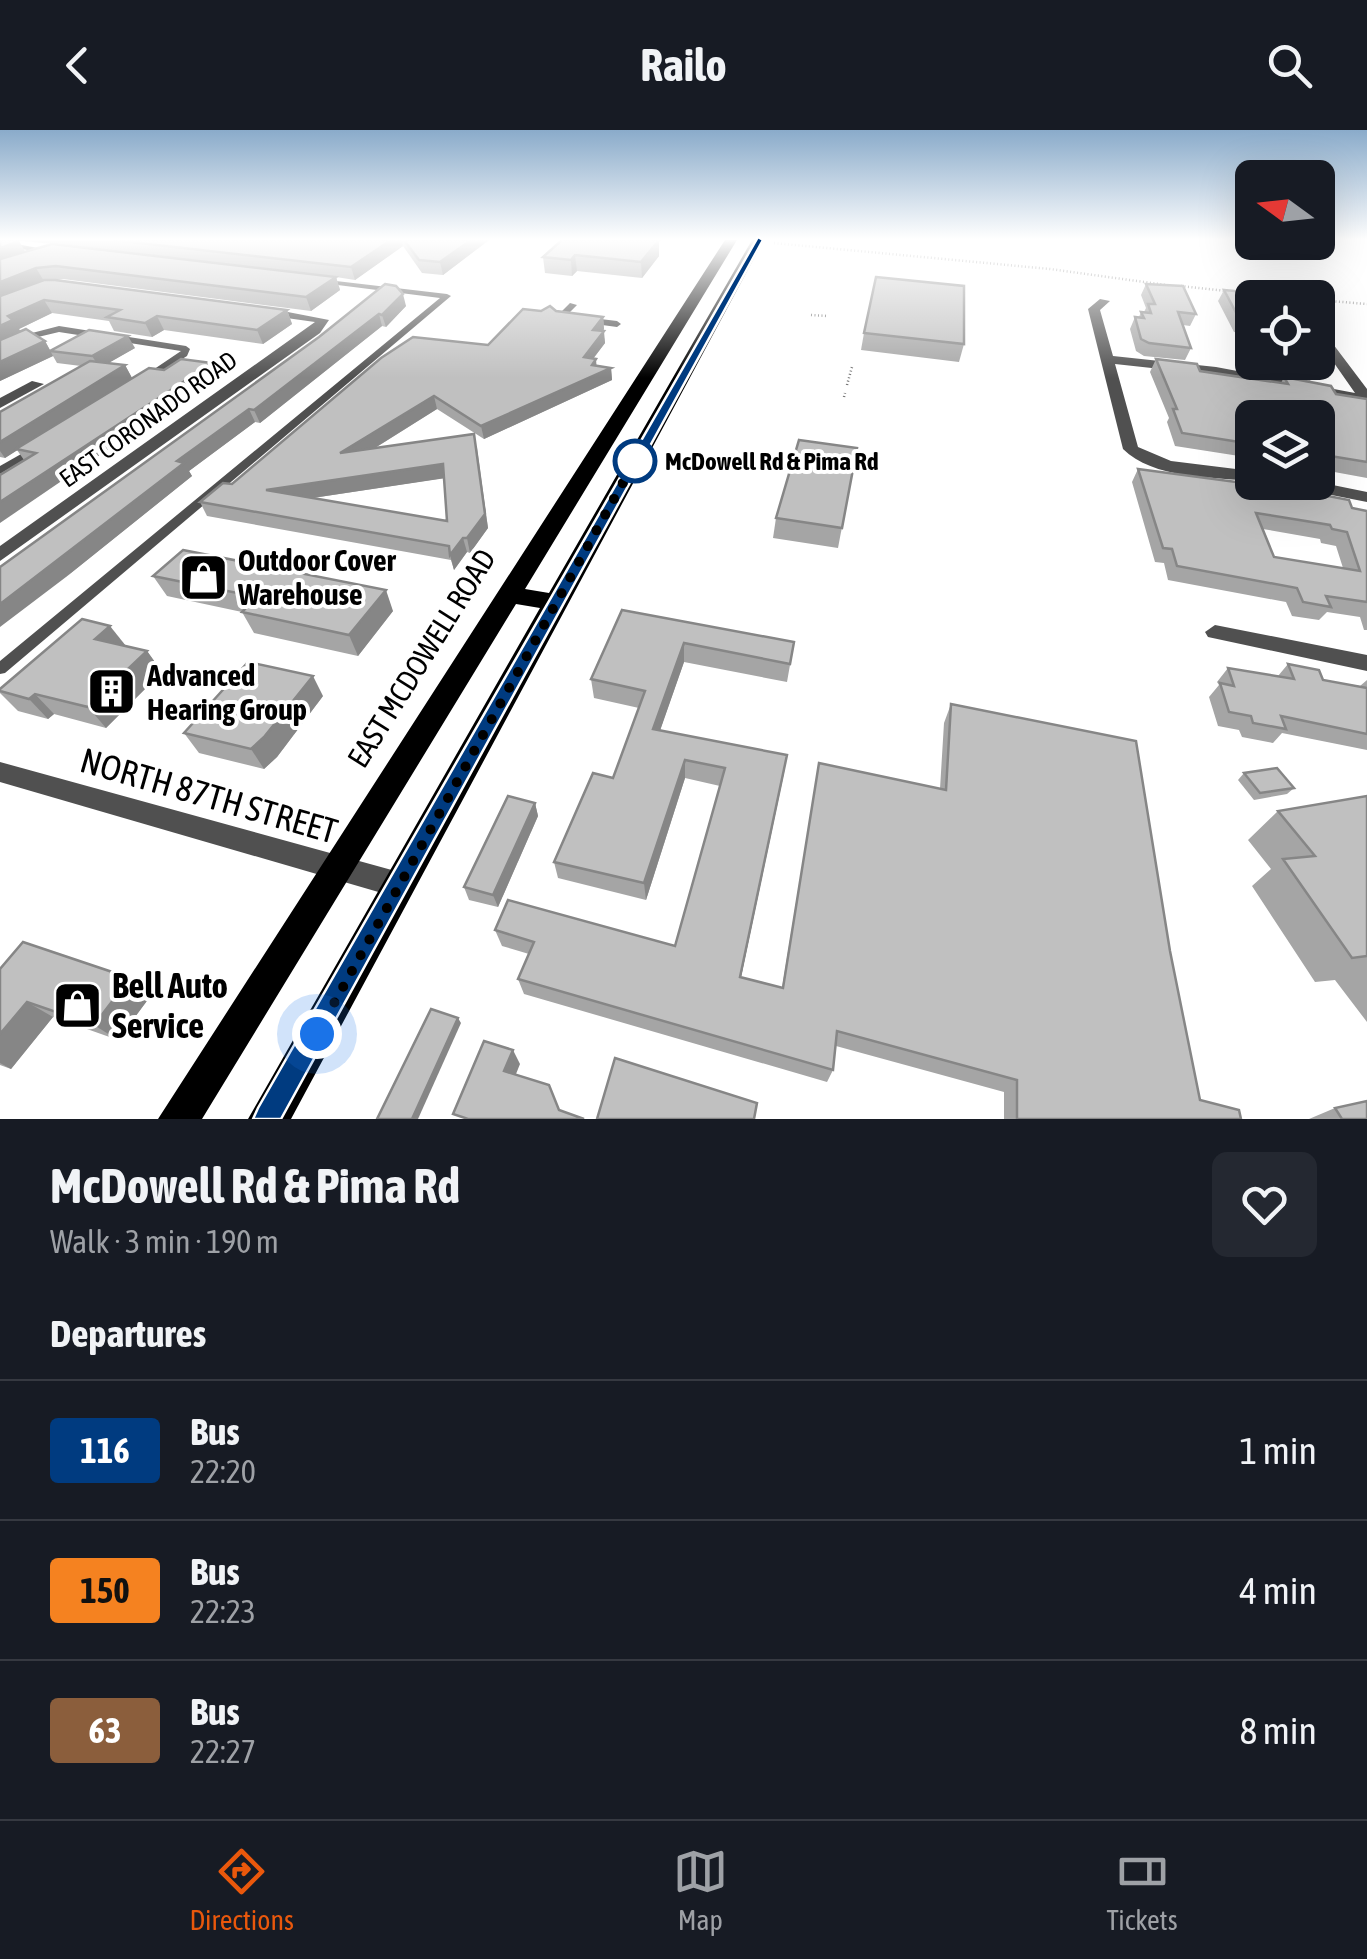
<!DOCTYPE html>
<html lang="en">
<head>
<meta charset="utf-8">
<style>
  :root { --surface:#171b24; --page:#242831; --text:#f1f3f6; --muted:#9ea1a6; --line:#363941; --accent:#ea580c }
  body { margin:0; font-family:"Asap Condensed",sans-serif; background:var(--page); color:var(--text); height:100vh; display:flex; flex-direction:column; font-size:38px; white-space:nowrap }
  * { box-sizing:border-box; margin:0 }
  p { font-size:32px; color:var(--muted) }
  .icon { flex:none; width:55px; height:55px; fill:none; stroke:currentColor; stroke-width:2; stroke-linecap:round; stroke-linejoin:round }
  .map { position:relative; height:989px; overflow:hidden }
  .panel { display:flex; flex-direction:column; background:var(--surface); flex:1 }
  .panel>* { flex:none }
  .badge { padding:0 20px; border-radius:8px; font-size:35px; line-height:65px }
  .needle { width:65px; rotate:285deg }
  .tools { position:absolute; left:1235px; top:30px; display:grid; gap:20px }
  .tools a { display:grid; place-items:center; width:100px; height:100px; border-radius:15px; background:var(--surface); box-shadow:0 10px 40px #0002; font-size:50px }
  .you { position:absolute; width:50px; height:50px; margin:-25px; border:8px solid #fff; border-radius:50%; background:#1a73e8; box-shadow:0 0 0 15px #1a73e833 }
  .map>.badge { position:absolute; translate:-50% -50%; box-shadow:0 0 0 5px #fff }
  h2 { padding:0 50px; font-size:38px; line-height:90px }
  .round { display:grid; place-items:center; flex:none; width:105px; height:105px; border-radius:15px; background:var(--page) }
  .headline { display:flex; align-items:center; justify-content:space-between; height:170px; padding:0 50px }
  h1 { font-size:48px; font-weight:700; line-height:75px }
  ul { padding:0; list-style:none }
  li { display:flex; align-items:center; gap:30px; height:140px; padding:0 50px; border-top:2px solid var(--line) }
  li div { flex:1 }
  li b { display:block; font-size:38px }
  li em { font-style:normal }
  li .badge { min-width:110px; font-weight:700; text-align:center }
  header { display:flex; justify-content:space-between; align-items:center; height:130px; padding:0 50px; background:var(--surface); font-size:45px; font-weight:700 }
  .tab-bar { display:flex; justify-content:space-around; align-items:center; height:140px; border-top:2px solid var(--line); background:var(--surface); font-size:28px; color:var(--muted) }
  .tab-bar a { display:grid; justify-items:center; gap:5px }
  .tab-bar .selected { color:var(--accent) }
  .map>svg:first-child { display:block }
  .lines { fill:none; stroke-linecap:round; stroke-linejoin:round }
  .path { stroke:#727272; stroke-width:2.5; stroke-dasharray:1 2.5; stroke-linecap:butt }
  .lane { fill:#505050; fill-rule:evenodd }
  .street { fill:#505050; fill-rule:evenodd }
  .primary { fill:#000; fill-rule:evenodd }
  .wall { fill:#a5a5a5; fill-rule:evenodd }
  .shaded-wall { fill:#868686 }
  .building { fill:#c0c0c0; stroke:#868686; stroke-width:2.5; fill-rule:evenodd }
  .line { fill:#003b80; stroke:#fff; stroke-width:2.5 }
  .walk { stroke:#000; stroke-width:10; stroke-dasharray:0 18 }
  .stop-dot { fill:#fff; stroke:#003b80; stroke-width:5 }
  .labels { text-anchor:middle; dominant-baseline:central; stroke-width:8; stroke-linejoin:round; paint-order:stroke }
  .far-street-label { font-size:25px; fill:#000; stroke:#fff }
  .far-stop-label { font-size:25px; font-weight:bold; fill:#000; stroke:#fff; text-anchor:start }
  .poi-label { font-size:30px; font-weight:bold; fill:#000; stroke:#fff; text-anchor:start }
  .street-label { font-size:30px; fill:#000; stroke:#fff }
  .near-street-label { font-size:35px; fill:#000; stroke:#fff }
  .near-poi-label { font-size:35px; font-weight:bold; fill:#000; stroke:#fff; text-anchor:start }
</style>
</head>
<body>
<header><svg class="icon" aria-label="back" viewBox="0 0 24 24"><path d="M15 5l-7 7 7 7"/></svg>Railo<svg class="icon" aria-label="search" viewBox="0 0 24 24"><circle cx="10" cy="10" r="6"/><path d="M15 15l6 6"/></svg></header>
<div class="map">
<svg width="1367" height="989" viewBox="0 0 1367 989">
  <rect width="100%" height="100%" fill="#fff"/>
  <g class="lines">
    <!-- path -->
    <g class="path">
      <path d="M774,113l276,26 116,16"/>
      <path d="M1181,156l45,5"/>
      <path d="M1275,166l16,2"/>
      <path d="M1318,170l49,4"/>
      <path d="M811,185l17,1"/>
      <path d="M847,255l5,-18"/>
      <path d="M844,267l1,-4"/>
    </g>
    <!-- lane -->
    <g class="lane">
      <path d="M0,111l49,9 4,2 -4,2 -49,-9z"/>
      <path d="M319,149l128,15 4,2 -446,377 -5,1v-13l440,-363 -118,-15 -4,-2z"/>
      <path d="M570,173l7,2 -10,10 50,6 4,3 -4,3 -59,-8v-4z"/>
      <path d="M59,196l127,20 4,3 -3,7 -43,27 -3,-1v-4l40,-27 -122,-19 -21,5 -38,18v-6l32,-16z"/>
      <path d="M37,315l5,3 -1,2 -41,24v-8z"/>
    </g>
    <!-- street -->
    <g class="street">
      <path d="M1100,169l10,2 -10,9 13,46 103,11 139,26 -37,-53v-19l8,-1 1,16 40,53v14l-151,-28 -101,-11 23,83 33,14 81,10v10c-39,-4 -99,-2 -129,-32l-35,-140z"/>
      <path d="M262,177l67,13 -9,13 -320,228v-15l315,-224 -57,-8 -2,-3z"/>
      <path d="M32,251l12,3 -44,24v-10z"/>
      <path d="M1283,352h35l49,10v10l-76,-15z"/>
      <path d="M1215,495l152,30v16l-159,-34 -3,-5z"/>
      <path d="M0,632l399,110 9,4 4,9 -4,9 -9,4 -399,-116z"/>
    </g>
    <!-- primary -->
    <path class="primary" d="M725,110h12l-212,349 24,4 203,-353h12l-473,879h-43l292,-511 -24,-4 -314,515h-44z"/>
  </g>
  <!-- wall -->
  <g class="wall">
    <path d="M0,110h489l-46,35 -21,-2 -19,-27 -48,34 -19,-3 4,13 -29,21 -248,-32 -6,1 230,30 5,14 -29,20 -99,-14 -12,7 -38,-6 -5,-10 -57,-8 -33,16 1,2 25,10 5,9 85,-2 -27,15 17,2 7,13 85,-3 -150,102 -43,-17 -7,-10 -12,8 -5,-1v-45l81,-46 -24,-3 -4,-7 -53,25zM12,110l40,4 -27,8z"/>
    <path d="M659,110v16l-17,22 -65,-7 -5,5 -27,-3 -2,-16z"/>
    <path d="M385,154l21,22 -20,21 -4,-1 -122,97 -5,-1 -66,49 3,5 -126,101 253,-240z"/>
    <path d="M1146,154l50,30 -6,12 -7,-1 8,23 -6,12 -41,-4 -8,-5 -6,-22 5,-12h4l2,-5h3l2,-4 -5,-13z"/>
    <path d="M1224,160l28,8v52l-10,-17 -8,-1 -16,-31z"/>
    <path d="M541,181h15l47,6 1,12 -1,2 2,12 -12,16h3v7l15,2 1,12 -128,59 -47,-30 -62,39h102l11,80 -18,25 -3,-1 -13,18 -3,-10 -244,-44 -7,-14 288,-157zM444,348l3,43 -134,-23z"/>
    <path d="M864,203l100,11 -5,18 -98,-12z"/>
    <path d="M1156,229l44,12 81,12 3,-6 52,17 31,5v79l-49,-9v-51h-66v40l-77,-12 -8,-24 2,-4 -19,-46z"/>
    <path d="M1260,232h55l3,6 -8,13 -44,-8z"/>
    <path d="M857,318l-19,100 -65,-10 3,-20z"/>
    <path d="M1138,339l229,42v119h-3l-4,-13 -33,-5 -8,8 -27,-4 -6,-14 -118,-22 -4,-17 -9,-1 -23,-80zM1263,399l57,10 1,4 15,3 7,22 -69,-11z"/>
    <path d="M153,446l240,35 -35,45 -104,-23 -12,-21 -75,-16z"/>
    <path d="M622,480l172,32 -7,40 -103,-20 -24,68 127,25 -46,222 41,11 37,-225 121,26 4,-66 7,-19 219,247 30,149 41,19h-237v-27l-168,-46 -3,24 -6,12 -303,-88 -6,-15 11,-25 -27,-8 -7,-16 180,16 45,-160 -35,-8 -39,122 -88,-22 -4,-16 59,-84 26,-70 -45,-10 -3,-19z"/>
    <path d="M126,516l21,5 15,21 -56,56 -52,-14 -6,5 -30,-8 -18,-18v-4z"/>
    <path d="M1288,534l35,16 37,6 7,-6v70l-85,-17 -9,10 -31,-6 -3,-7 -21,-4 -9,-29 10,-12 -2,-3 11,-14 50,8z"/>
    <path d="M323,566l-46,61 -13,12 -65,-16 -15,-20z"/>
    <path d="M1244,643l50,15 -7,6 -33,6 -16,-20z"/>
    <path d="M1367,666v226l-32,-42 -20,2 -63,-96 19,-17 -23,-29 30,-29z"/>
    <path d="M535,673l3,13 -40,91 -29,-7 -5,-13z"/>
    <path d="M0,839l152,25 -34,46 -65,-23 -42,52 -11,-4z"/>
    <path d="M1335,978l32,11h-58z"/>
  </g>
  <!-- shaded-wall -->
  <g class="shaded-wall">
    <path d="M391,110h10l2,6 -48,34 -4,-13z"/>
    <path d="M471,110h18l-46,35 -3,-13z"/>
    <path d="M659,110v16l-17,22 -1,-16z"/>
    <path d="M19,111l7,12 -26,10v-15z"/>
    <path d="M575,125l2,16 -5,5 -1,-16z"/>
    <path d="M36,138l8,13 -44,18v-17z"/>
    <path d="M336,147l4,13 -29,21 -5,-14z"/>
    <path d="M403,164l3,12 -20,21 -4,-12z"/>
    <path d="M44,170l8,13 -33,16 3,5 -22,11v-19l8,-10z"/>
    <path d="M287,180l5,14 -29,20 -6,-14z"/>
    <path d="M379,184l3,12 -122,97 -6,-13z"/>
    <path d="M157,186l7,14 -12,7 -7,-14z"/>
    <path d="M603,187l1,12 -10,13 -1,-12z"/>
    <path d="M604,201l1,12 -20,26 -1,-12z"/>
    <path d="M128,206l7,12 -35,20 -8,-12z"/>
    <path d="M45,211l8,15 -53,25v-19z"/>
    <path d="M596,229l1,13 14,-4 1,12 -128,59 -3,-13 111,-61z"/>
    <path d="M212,233l5,12 -217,148v-21z"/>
    <path d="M125,235l7,13 -127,80 -5,-7v-9z"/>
    <path d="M434,266l3,13 -91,57 -6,-13z"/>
    <path d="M249,279l6,13 -66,49 3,5 -126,101 -66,50v-23l177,-143z"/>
    <path d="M474,304l14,94 -18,25 -3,-15z"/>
    <path d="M443,334l3,14 -174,26 -6,-14z"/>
    <path d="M463,408l4,14 -13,18 -4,-15z"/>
    <path d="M386,460l7,21 -35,45 -9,-21z"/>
    <path d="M110,496l16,20 -31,-7z"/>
    <path d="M684,513v19l-30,86 -1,-19z"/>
    <path d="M147,521l15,21 -56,56 -18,-21z"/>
    <path d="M313,546l10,20 -46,61 -13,12 -13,-20z"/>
    <path d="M35,564l19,20 -6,5 -19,-20z"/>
    <path d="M787,625l-3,18 -46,218 2,-14z"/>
    <path d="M685,630v18l-39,122 -2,-17z"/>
    <path d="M535,673l3,13 -40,91 -5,-12z"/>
    <path d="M130,848l22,16 -34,46 -24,-15z"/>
    <path d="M27,872l26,15 -42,52 -11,-6v-29z"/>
    <path d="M458,888l3,5 -43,96h-6z"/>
    <path d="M513,920l7,14 -8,20 -8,-13z"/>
  </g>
  <!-- building -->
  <g class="building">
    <path d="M0,110h12l7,1 -19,7z"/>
    <path d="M113,110h278l-40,27z"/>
    <path d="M404,110h67l-31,22 -21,-2z"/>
    <path d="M562,110h97l-18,22 -66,-7 -4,5 -28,-3z"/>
    <path d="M52,114l284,33 -30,20 -250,-31 -20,2 -36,14v-23z"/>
    <path d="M876,147l88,9v58l-100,-11z"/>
    <path d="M44,150h11l232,30 -30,20 -100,-14 -12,7 -38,-6 13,-7 -76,-10 -36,16 5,4 -13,6v-30z"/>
    <path d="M385,154l11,2 7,8 -21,21 -3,-1 -125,96 -5,-1 -72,52 7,2 -184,141v-37l319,-230z"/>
    <path d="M1146,154l37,2 13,28 -18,-2 13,36 -42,-5 -8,-4 -6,-22 9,1 -3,-6 10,1 -3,-9h7z"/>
    <path d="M1224,160l52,5 2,3h-26v30l-4,-7 -8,-1z"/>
    <path d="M550,176l6,5 47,6 -10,13 11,1 -20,26 12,2 -4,6 19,3 -130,58 -47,-30 -94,57 134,-19 11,80 -18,24h-4l-13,17 -1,-9 -249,-44 23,-19 9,1 149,-126 32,-21 75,8 35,-36 18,2zM443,334l4,57 -181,-31z"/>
    <path d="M26,199l19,12 -45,21v-22z"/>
    <path d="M89,200l39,6 -36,20 -42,-5z"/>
    <path d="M181,229l31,4 -212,139v-27l36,-22 -20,-4 133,-81 15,2z"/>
    <path d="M1156,229l41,5 3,7 88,13 -4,-7 47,9 5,8 31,5v63l-49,-8v-36h-66v26l-70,-11 -9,-24h4z"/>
    <path d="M90,231l35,4 -125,77v-30z"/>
    <path d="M1286,232h28l4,6z"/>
    <path d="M799,310l58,8 -15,80 -66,-10z"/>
    <path d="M1138,339l159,21 52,10 3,8 15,3v91l-41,-6 5,11 -28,-5 -6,-14 -120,-22 -5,-17 -9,-1zM1256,383l74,12 2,4 15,3 13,39 -86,-14z"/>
    <path d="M183,420l203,40 -37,45 -107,-23 15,-15 -104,-21z"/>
    <path d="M622,480l172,32 -4,22 -106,-21 -31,86 134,26 -47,222 43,11 36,-225 127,27 5,-86 185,37 34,210 30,149 39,10 2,9h-224v-39l-180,-49 -4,39 -315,-91 16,-37 -39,-12 13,-30 167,46 50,-178 -40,-8 -41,123 -90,-21 39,-89 20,5 32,-87 -54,-12z"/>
    <path d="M82,489l28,7 -15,13 52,12 -59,56 -53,-13 -6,5 -29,-8v-2z"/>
    <path d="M248,532l65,14 -49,61 -13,12 -67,-16z"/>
    <path d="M1288,534l31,6 4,10 44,8v46l-86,-18 5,13 -33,-6 -2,-7 -22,-4 -9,-29 14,3 -6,-18 66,11z"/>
    <path d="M1277,638l17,20 -34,5 -16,-20z"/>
    <path d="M508,666l27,7 -42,92 -29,-8z"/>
    <path d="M1367,666v160l-15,2 -69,-99 32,-3 -37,-45z"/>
    <path d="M23,812l107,36 -36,47 -67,-23 -27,32v-65z"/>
    <path d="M431,879l27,9 -46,101h-35z"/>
    <path d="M484,911l29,9 -9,21 45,14 10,25 25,9h-116l-15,-5z"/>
    <path d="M615,928l142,45 -3,16h-157z"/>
    <path d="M1367,971v18h-25l-7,-11z"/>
  </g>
  <!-- sky -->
  <linearGradient id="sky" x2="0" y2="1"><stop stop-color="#8aabca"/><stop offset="0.44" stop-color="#fff"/><stop offset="1" stop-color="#fff" stop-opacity="0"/></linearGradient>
  <rect width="1367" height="248" fill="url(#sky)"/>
  <!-- line -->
  <path class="line" d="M758,107l5,3 -482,879h-28l5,-11z"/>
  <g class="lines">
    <!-- walk -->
    <path class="walk" d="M317,904l318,-573"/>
  </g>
  <!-- icons -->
  <defs>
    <symbol id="shop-square" viewBox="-11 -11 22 22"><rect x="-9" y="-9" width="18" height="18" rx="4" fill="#000" stroke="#fff"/><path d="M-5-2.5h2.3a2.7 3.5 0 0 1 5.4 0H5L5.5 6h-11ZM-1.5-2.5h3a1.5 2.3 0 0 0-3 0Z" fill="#fff"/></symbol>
    <symbol id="building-square" viewBox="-11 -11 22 22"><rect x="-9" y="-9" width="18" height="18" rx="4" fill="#000" stroke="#fff"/><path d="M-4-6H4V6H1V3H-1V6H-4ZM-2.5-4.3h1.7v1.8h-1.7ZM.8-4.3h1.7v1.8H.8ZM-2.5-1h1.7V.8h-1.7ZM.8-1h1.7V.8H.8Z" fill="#fff"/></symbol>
  </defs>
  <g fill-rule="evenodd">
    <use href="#shop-square" x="176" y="420" width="55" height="55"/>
    <use href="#building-square" x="84" y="534" width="55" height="55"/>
    <use href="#shop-square" x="50" y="848" width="55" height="55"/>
  </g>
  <!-- markers -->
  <circle class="stop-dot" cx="635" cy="331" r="20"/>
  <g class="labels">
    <!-- far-street labels -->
    <g class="far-street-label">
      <text transform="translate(148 289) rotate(-36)">EAST CORONADO ROAD</text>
    </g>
    <!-- far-stop labels -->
    <g class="far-stop-label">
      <text x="665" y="331">McDowell Rd &amp; Pima Rd</text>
    </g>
    <!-- poi labels -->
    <g class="poi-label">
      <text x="238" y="430">Outdoor Cover<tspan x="238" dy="34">Warehouse</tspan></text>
      <text x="147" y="545">Advanced<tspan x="147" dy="34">Hearing Group</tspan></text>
    </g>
    <!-- street labels -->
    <g class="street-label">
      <text transform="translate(421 528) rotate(-58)">EAST MCDOWELL ROAD</text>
    </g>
    <!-- near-street labels -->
    <g class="near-street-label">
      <text transform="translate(209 665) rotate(16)">NORTH 87TH STREET</text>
    </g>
    <!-- near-poi labels -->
    <g class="near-poi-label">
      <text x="112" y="855">Bell Auto<tspan x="112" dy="40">Service</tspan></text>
    </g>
  </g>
</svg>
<div class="tools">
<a><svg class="needle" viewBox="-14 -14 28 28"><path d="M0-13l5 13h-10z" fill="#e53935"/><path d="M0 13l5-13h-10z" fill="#9ea1a6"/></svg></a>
<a><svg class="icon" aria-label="locate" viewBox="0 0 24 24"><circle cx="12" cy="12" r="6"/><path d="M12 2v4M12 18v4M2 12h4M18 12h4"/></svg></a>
<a><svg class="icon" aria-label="layers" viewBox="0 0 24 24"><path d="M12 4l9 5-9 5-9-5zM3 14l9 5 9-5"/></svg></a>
</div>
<div class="you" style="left:317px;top:904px"></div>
</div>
<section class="panel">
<div class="headline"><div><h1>McDowell Rd &amp; Pima Rd</h1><p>Walk · 3 min · 190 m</p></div><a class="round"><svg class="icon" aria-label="heart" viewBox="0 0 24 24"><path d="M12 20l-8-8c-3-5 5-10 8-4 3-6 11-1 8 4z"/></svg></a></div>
<h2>Departures</h2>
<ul>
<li><span class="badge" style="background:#003b80;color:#fff">116</span><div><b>Bus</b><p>22:20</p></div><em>1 min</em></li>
<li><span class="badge" style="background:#f58220;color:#111">150</span><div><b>Bus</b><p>22:23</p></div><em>4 min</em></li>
<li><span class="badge" style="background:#8b5e3c;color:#fff">63</span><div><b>Bus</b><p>22:27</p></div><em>8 min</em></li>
</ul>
</section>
<nav class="tab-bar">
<a class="selected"><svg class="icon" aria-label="directions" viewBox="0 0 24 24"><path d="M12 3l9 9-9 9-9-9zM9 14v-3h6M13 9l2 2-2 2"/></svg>Directions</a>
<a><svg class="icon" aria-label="map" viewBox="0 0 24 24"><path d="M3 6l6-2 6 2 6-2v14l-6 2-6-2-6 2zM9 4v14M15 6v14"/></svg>Map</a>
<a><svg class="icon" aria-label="tickets" viewBox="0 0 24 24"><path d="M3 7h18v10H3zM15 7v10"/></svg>Tickets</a>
</nav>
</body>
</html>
